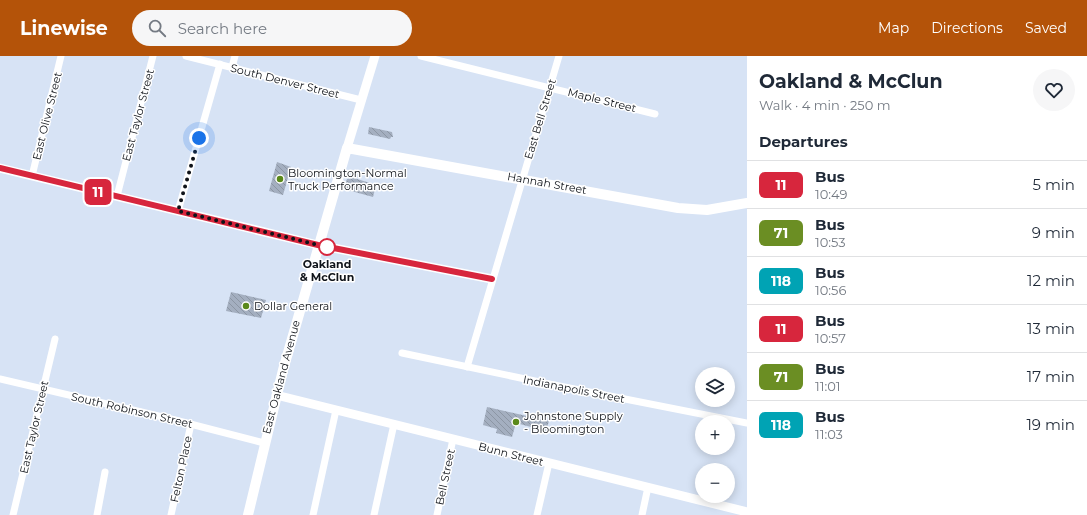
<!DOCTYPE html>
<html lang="en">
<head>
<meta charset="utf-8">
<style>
  :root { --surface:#fff; --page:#f6f6f7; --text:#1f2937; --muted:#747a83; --line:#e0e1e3; --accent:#b45309 }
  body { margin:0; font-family:Montserrat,sans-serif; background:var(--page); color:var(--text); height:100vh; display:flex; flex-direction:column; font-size:15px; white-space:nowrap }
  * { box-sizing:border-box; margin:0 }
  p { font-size:13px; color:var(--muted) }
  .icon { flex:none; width:22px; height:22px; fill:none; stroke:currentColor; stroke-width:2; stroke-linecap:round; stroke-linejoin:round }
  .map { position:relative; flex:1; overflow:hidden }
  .details { display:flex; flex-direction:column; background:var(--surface); width:340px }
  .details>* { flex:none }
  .badge { padding:0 8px; border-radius:6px; font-size:14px; line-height:26px }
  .tools { position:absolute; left:695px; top:311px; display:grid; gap:8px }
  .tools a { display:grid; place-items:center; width:40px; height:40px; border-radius:50%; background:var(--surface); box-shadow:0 2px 10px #0003; font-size:20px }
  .you { position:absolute; width:20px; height:20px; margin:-10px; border:3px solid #fff; border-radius:50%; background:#1a73e8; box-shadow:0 0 0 6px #1a73e833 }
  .map>.badge { position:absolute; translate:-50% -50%; box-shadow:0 0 0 2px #fff }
  h2 { padding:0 12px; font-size:15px; line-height:36px }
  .round { display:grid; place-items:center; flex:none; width:42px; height:42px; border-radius:21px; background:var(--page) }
  .overview { display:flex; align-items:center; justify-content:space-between; height:68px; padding:0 12px }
  h1 { font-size:19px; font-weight:700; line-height:30px }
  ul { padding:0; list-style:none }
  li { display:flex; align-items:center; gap:12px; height:48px; padding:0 12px; border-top:1px solid var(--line) }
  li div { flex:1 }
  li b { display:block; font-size:15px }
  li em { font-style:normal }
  li .badge { min-width:44px; font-weight:700; text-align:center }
  header { display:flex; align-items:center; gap:24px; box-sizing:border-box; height:56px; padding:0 20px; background:var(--accent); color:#fff }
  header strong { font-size:19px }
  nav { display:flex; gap:22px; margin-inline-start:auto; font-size:14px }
  .search { width:280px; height:36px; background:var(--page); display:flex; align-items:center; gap:10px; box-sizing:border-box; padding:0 14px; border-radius:22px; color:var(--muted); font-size:15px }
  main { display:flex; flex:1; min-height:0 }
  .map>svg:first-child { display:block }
  .building { fill:url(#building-back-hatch) }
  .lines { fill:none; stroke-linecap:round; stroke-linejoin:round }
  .street { stroke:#fff; stroke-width:7 }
  .secondary { stroke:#fff; stroke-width:9 }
  .primary { stroke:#fff; stroke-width:10 }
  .line-casing { stroke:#fff; stroke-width:9 }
  .line { stroke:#d7263d; stroke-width:6 }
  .walk { stroke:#0f1319; stroke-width:4; stroke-dasharray:0 7.2 }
  .poi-dot { fill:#5a891a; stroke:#fff; stroke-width:1.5 }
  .stop-dot { fill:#fff; stroke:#d7263d; stroke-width:2 }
  .labels { text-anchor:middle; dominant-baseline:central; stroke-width:3; stroke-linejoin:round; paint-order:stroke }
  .street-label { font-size:11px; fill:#0f1319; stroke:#fff }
  .poi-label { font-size:11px; fill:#0f1319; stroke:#fff; text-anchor:start }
  .stop-label { font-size:11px; font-weight:bold; fill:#0f1319; stroke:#fff }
</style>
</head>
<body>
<header>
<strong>Linewise</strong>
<div class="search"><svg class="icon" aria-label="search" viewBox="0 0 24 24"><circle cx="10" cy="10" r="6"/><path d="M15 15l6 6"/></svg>Search here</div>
<nav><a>Map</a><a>Directions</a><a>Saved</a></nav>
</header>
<main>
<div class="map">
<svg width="747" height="459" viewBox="0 0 747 459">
  <defs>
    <pattern id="building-back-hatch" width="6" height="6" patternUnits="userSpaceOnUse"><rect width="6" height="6" fill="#a4afc0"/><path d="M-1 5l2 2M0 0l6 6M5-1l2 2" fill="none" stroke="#8c96a4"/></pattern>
  </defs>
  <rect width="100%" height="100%" fill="#d7e3f5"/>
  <!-- building -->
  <g class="building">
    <path d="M369,71l23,5 1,5h-2l-1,2 -22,-5z"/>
    <path d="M277,106l14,5 -8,28 -14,-4z"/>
    <path d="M354,122l22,7 -3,12 -29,-8 3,-10z"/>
    <path d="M231,236l35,8 -5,18 -35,-7z"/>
    <path d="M487,351l62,14 -3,10 -30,-8 -4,14 -16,-4 1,-4 -14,-4z"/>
  </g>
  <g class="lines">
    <!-- street -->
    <g class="street">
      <path d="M186,0l175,44"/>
      <path d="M421,0l234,58"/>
      <path d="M232,11l3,-11"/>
      <path d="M0,112l319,77 173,34"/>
      <path d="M32,120l29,-120"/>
      <path d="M117,140l36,-140"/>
      <path d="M178,155l42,-147"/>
      <path d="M402,297l147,31 198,39"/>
      <path d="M467,311l92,-311"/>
      <path d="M0,323l167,39 97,25"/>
      <path d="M13,459l42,-176"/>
      <path d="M97,459l8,-43"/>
      <path d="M171,459l20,-91"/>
      <path d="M313,459l23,-105"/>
      <path d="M374,459l20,-91"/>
      <path d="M437,459l16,-76"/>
      <path d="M537,459l12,-52"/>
      <path d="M642,459l6,-28"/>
    </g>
    <!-- secondary -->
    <g class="secondary">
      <path d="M347,92l28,-92"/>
      <path d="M276,339l471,117"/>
    </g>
    <!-- primary -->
    <path class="primary" d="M248,459l35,-145 64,-222 331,60 29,2 40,-7"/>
  </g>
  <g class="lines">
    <defs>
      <path id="line" d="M0,112l318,77 174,34"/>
    </defs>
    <!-- line casing -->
    <use href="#line" class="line-casing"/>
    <!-- line -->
    <use href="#line" class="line"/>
    <!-- walk -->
    <path class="walk" d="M199,82l-21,73 149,36"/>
  </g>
  <!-- markers -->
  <g class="poi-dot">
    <circle cx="280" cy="123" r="4"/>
    <circle cx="246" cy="250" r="4"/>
    <circle cx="516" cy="366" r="4"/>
  </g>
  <circle class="stop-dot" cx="327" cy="191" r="8"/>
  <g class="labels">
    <!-- street labels -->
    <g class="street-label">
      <text transform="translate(285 25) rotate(14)">South Denver Street</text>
      <text transform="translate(602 44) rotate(14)">Maple Street</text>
      <text transform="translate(138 59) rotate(-75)">East Taylor Street</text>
      <text transform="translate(47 60) rotate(-76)">East Olive Street</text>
      <text transform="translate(540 63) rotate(-73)">East Bell Street</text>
      <text transform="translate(547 127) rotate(10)">Hannah Street</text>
      <text transform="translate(281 321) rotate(-75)">East Oakland Avenue</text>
      <text transform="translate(574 333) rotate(11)">Indianapolis Street</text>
      <text transform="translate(132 354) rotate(13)">South Robinson Street</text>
      <text transform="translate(34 371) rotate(-77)">East Taylor Street</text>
      <text transform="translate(511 398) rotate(14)">Bunn Street</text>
      <text transform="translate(181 413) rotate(-78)">Felton Place</text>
      <text transform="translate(445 421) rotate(-78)">Bell Street</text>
    </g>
    <!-- poi labels -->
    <g class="poi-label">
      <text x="288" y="117">Bloomington-Normal<tspan x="288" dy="13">Truck Performance</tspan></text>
      <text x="254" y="250">Dollar General</text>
      <text x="524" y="360">Johnstone Supply<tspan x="524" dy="13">- Bloomington</tspan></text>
    </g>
    <!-- stop labels -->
    <g class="stop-label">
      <text x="327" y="208">Oakland<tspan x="327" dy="13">&amp; McClun</tspan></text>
    </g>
  </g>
</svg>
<div class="tools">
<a><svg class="icon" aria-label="layers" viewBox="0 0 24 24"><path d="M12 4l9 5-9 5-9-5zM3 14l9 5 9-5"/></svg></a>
<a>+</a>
<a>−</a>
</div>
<div class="you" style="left:199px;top:82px"></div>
<b class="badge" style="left:98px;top:136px;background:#d7263d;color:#fff">11</b>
</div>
<section class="details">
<div class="overview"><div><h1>Oakland &amp; McClun</h1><p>Walk · 4 min · 250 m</p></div><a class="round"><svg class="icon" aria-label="heart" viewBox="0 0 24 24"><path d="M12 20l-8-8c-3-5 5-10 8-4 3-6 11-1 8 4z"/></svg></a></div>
<h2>Departures</h2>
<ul>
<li><span class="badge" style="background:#d7263d;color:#fff">11</span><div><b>Bus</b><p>10:49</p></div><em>5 min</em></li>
<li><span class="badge" style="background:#6b8e23;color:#fff">71</span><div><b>Bus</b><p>10:53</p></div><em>9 min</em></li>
<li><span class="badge" style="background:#00a3b4;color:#fff">118</span><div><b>Bus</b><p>10:56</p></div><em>12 min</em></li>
<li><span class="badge" style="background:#d7263d;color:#fff">11</span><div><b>Bus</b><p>10:57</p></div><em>13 min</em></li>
<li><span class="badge" style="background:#6b8e23;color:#fff">71</span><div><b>Bus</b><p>11:01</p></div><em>17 min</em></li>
<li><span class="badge" style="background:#00a3b4;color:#fff">118</span><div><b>Bus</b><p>11:03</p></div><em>19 min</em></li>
</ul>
</section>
</main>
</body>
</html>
